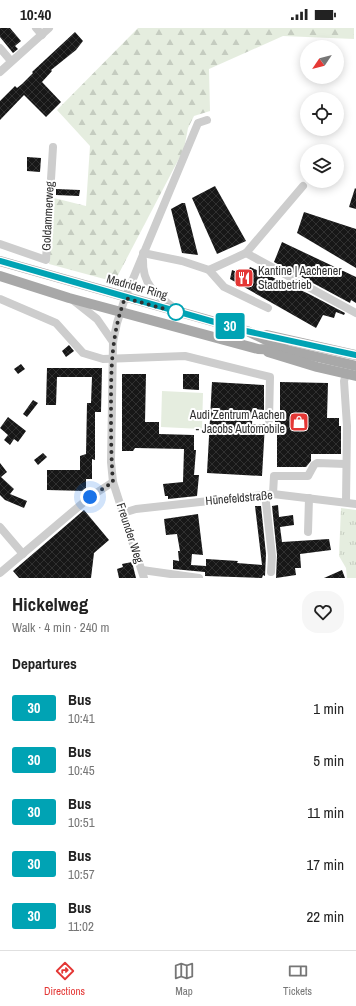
<!DOCTYPE html>
<html lang="en">
<head>
<meta charset="utf-8">
<style>
  :root { --surface:#fff; --page:#f6f6f6; --text:#222; --muted:#767676; --line:#e0e0e0; --accent:#e43735 }
  body { margin:0; font-family:"Archivo Narrow",sans-serif; background:var(--page); color:var(--text); height:100vh; display:flex; flex-direction:column; font-size:15px; white-space:nowrap }
  * { box-sizing:border-box; margin:0 }
  p { font-size:13px; color:var(--muted) }
  .icon { flex:none; width:22px; height:22px; fill:none; stroke:currentColor; stroke-width:2; stroke-linecap:round; stroke-linejoin:round }
  .map { position:relative; height:550px; overflow:hidden }
  .panel { display:flex; flex-direction:column; background:var(--surface); flex:1 }
  .panel>* { flex:none }
  .badge { padding:0 8px; border-radius:3px; font-size:14px; line-height:26px }
  .needle { width:26px; rotate:235deg }
  .buttons { position:absolute; left:300px; top:12px; display:grid; gap:8px }
  .buttons a { display:grid; place-items:center; width:44px; height:44px; border-radius:50%; background:var(--surface); box-shadow:0 2px 10px #0003; font-size:20px }
  .you { position:absolute; width:20px; height:20px; margin:-10px; border:3px solid #fff; border-radius:50%; background:#1a73e8; box-shadow:0 0 0 6px #1a73e833 }
  .map>.badge { position:absolute; translate:-50% -50%; box-shadow:0 0 0 2px #fff }
  h2 { padding:0 12px; font-size:15px; line-height:36px }
  .round { display:grid; place-items:center; flex:none; width:42px; height:42px; border-radius:16px; background:var(--page) }
  .overview { display:flex; align-items:center; justify-content:space-between; height:68px; padding:0 12px }
  h1 { font-size:19px; font-weight:700; line-height:30px }
  ul { padding:0; list-style:none }
  li { display:flex; align-items:center; gap:12px; height:52px; padding:0 12px }
  li div { flex:1 }
  li b { display:block; font-size:15px }
  li em { font-style:normal }
  li .badge { min-width:44px; font-weight:700; text-align:center }
  .status { display:flex; justify-content:space-between; align-items:center; height:28px; padding:0 20px; background:var(--surface); direction:ltr }
  .status svg { height:11px; fill:currentColor }
  .tabs { display:flex; justify-content:space-around; align-items:center; height:56px; border-top:1px solid var(--line); background:var(--surface); font-size:11px; color:var(--muted) }
  .tabs a { display:grid; justify-items:center; gap:2px }
  .tabs .current { color:var(--accent) }
  .map>svg:first-child { display:block }
  .forest { fill:url(#forest-firs) }
  .park { fill:url(#park-tufts) }
  .garden { fill:#e5eddf }
  .building { fill:url(#building-cross-hatch) }
  .lines { fill:none; stroke-linecap:round; stroke-linejoin:round }
  .minor { stroke:#cdcdcd; stroke-width:8 }
  .major { stroke:#a8a8a8; stroke-width:10 }
  .line-casing { stroke:#fff; stroke-width:9 }
  .line { stroke:#00a3b4; stroke-width:6 }
  .walk { stroke:#303030; stroke-width:4; stroke-dasharray:0 7.2 }
  .stop-dot { fill:#fff; stroke:#00a3b4; stroke-width:2 }
  .labels { text-anchor:middle; dominant-baseline:central; stroke-width:4; stroke-linejoin:round; paint-order:stroke }
  .street-label { font-size:12px; fill:#303030; stroke:#fff }
  .poi-label { font-size:12px; fill:#303030; stroke:#fff; text-anchor:start }
</style>
</head>
<body>
<div class="status"><b>10:40</b><svg viewBox="0 0 49 12"><path d="M0 12V9h3v3zM5 12V6h3v6zM10 12V3h3v9zM15 12V0h3v12zM26 1h20v11H26zM47 4h2v5h-2z"/></svg></div>
<div class="map">
<svg width="356" height="550" viewBox="0 0 356 550">
  <defs>
    <pattern id="forest-firs" width="22" height="20" patternUnits="userSpaceOnUse"><rect width="22" height="20" fill="#e5eddf"/><path d="M5 1l3.5 6h-7zM16 11l3.5 6h-7z" fill="#c5ccc0"/></pattern>
    <pattern id="park-tufts" width="24" height="20" patternUnits="userSpaceOnUse"><rect width="24" height="20" fill="#e5eddf"/><path d="M3 7l-1-3M5 7V3M7 7l1-3M15 17l-1-3M17 17v-4M19 17l1-3" fill="none" stroke="#c5ccc0"/></pattern>
    <pattern id="building-cross-hatch" width="8" height="8" patternUnits="userSpaceOnUse"><rect width="8" height="8" fill="#171717"/><path d="M0 0l8 8M0 8l8-8" fill="none" stroke="#303030"/></pattern>
  </defs>
  <rect width="100%" height="100%" fill="#fff"/>
  <!-- forest -->
  <path class="forest" d="M138,0h216v11l-71,-3 -74,33 1,42 -16,5 -6,12 -4,21 -67,128 -9,3 -59,-16 5,-66 32,8 4,-60 -33,-36z"/>
  <!-- park -->
  <path class="park" d="M341,480l15,2v68h-9l-1,-10 -7,-12z"/>
  <!-- garden -->
  <path class="garden" d="M162,363l41,2 -1,36 -41,-2z"/>
  <!-- building -->
  <g class="building">
    <path d="M0,0h10l11,13 -6,5 3,3 -5,4 -13,-16z"/>
    <path d="M75,4l8,9 -7,9 -25,20 1,1 -10,11 19,20 -15,15 -22,-22 -24,25v-19l15,-15 2,2 5,-4 11,-11 -1,-1z"/>
    <path d="M27,129l14,1 -1,14 -13,-1z"/>
    <path d="M215,158l31,55 -29,13 -25,-56z"/>
    <path d="M355,160l1,1v20l-7,-2z"/>
    <path d="M56,161l24,1 -1,6 -23,-1z"/>
    <path d="M182,175h3l13,52 -16,-2 -11,-44z"/>
    <path d="M304,184l52,17v39l-59,-35z"/>
    <path d="M282,214l74,35v26l-5,-3 -1,3 -76,-41z"/>
    <path d="M250,239l59,27 36,19 -1,2 -8,-3 -2,6 -11,-3 -7,13 -86,-49 2,-9 5,2 1,-3 9,4z"/>
    <path d="M69,317l5,6 -8,6 -4,-6z"/>
    <path d="M21,336l4,5 -7,5 -4,-5z"/>
    <path d="M47,340h55l-1,44h-6v48l-3,-1v20h-6v12l-39,-1v-20h33v-14l6,-2 1,-51h4l1,-26h-35l-1,28h-10z"/>
    <path d="M122,346h24l-1,48h14v12l35,1v15h2l-2,25h5l-2,21 -29,3v-3h-3l-2,-12 20,-2 1,-33 -49,-1 -2,3h-11z"/>
    <path d="M183,346h16v16l-16,-1z"/>
    <path d="M212,354l52,3v25l-11,-1 -1,15h13l-3,52 -55,-3z"/>
    <path d="M280,354l48,1 -1,35h12v8h2v28h-30v7l-5,6h-29v-39h-2v-10h5z"/>
    <path d="M33,372l5,3 -11,14 -4,-3z"/>
    <path d="M8,389l18,14 -8,11 -4,-3 -4,6 -6,-5 4,-5 -8,-7z"/>
    <path d="M43,425l4,4 -9,8 -4,-5z"/>
    <path d="M0,435l7,9 -6,5 13,12 -4,5 17,7 -3,7 -19,-8 -5,-5z"/>
    <path d="M278,477l1,12 14,-2 1,10 -14,2 2,15 47,-3 2,11 -31,4 1,14h-6l1,7 -20,3 1,-23 -5,-49z"/>
    <path d="M255,478h6l5,48 -1,22 -2,-1 -1,3 -57,-2v-4l-32,-3v-9l6,1 -1,-10h2l-3,-17 -11,1 -2,-16 34,-5 5,41 -11,-1 -1,11 15,1v-7l32,2 -1,2 25,2z"/>
    <path d="M84,482l25,30 -15,13 -3,25h-72l-6,-7z"/>
    <path d="M132,534l4,16h-17l-2,-9 6,-2 -1,-3z"/>
    <path d="M342,542l3,8h-21z"/>
  </g>
  <g class="lines">
    <!-- minor -->
    <g class="minor">
      <path d="M36,0l6,7"/>
      <path d="M0,20l11,13"/>
      <path d="M0,44l49,-44"/>
      <path d="M0,216l46,16 7,-113"/>
      <path d="M143,225l39,8 27,9 37,-17 57,-67"/>
      <path d="M246,225l110,60"/>
      <path d="M143,232c-1,26 15,36 34,50"/>
      <path d="M209,242l15,17 44,21"/>
      <path d="M0,271l56,24 27,30 20,6 82,-3 85,21 -1,43"/>
      <path d="M73,272l24,19 16,23"/>
      <path d="M265,466l7,62 -1,16"/>
      <path d="M273,466l1,-18h34l6,-11 3,-2 29,1"/>
      <path d="M346,474l1,-76 -3,-45 2,-7"/>
      <path d="M123,485l13,-4 137,-15 83,10"/>
      <path d="M0,499l23,27"/>
      <path d="M308,504l1,-34"/>
      <path d="M142,542l57,8"/>
      <path d="M0,545l90,-76 23,-15"/>
      <path d="M144,550l-31,-96 -2,-20 2,-120 4,-19 8,-25 73,-175 9,-3"/>
    </g>
    <!-- major -->
    <g class="major">
      <path d="M0,233l247,70 40,19 69,16"/>
      <path d="M0,248l69,22 189,51 25,1"/>
      <path d="M266,307l90,20"/>
      <path d="M268,324l49,15 39,9"/>
    </g>
  </g>
  <g class="lines">
    <defs>
      <path id="line" d="M0,233l246,70 110,24"/>
    </defs>
    <!-- line casing -->
    <use href="#line" class="line-casing"/>
    <!-- line -->
    <use href="#line" class="line"/>
    <!-- walk -->
    <path class="walk" d="M90,469l23,-15c-2,-24 -2,-49 -2,-73 0,-39 0,-74 14,-111l51,14"/>
  </g>
  <!-- icons -->
  <defs>
    <symbol id="restaurant-square" viewBox="-11 -11 22 22"><rect x="-9" y="-9" width="18" height="18" rx="4" fill="#e43735" stroke="#fff"/><path d="M-5-6h1v4h1v-4h1v4h1v-4h1v5L-1.5 .5V6h-2V.5L-5-1ZM5-6V6H3V1.5H1.5Q1.5-4 5-6Z" fill="#fff"/></symbol>
    <symbol id="shop-square" viewBox="-11 -11 22 22"><rect x="-9" y="-9" width="18" height="18" rx="4" fill="#e43735" stroke="#fff"/><path d="M-5-2.5h2.3a2.7 3.5 0 0 1 5.4 0H5L5.5 6h-11ZM-1.5-2.5h3a1.5 2.3 0 0 0-3 0Z" fill="#fff"/></symbol>
  </defs>
  <g fill-rule="evenodd">
    <use href="#restaurant-square" x="233" y="239" width="22" height="22"/>
    <use href="#shop-square" x="288" y="383" width="22" height="22"/>
  </g>
  <!-- markers -->
  <circle class="stop-dot" cx="176" cy="284" r="8"/>
  <g class="labels">
    <!-- street labels -->
    <g class="street-label">
      <text transform="translate(48 188) rotate(-87)">Goldammerweg</text>
      <text transform="translate(137 259) rotate(16)">Madrider Ring</text>
      <text transform="translate(239 470) rotate(-5)">Hünefeldstraße</text>
      <text transform="translate(130 505) rotate(72)">Freunder Weg</text>
    </g>
    <!-- poi labels -->
    <g class="poi-label">
      <text x="258" y="243">Kantine | Aachener<tspan x="258" dy="14">Stadtbetrieb</tspan></text>
      <text x="285" y="387" text-anchor="end">Audi Zentrum Aachen<tspan x="285" dy="14">- Jacobs Automobile</tspan></text>
    </g>
  </g>
</svg>
<div class="buttons">
<a><svg class="needle" viewBox="-14 -14 28 28"><path d="M0-13l5 13h-10z" fill="#e53935"/><path d="M0 13l5-13h-10z" fill="#767676"/></svg></a>
<a><svg class="icon" aria-label="locate" viewBox="0 0 24 24"><circle cx="12" cy="12" r="6"/><path d="M12 2v4M12 18v4M2 12h4M18 12h4"/></svg></a>
<a><svg class="icon" aria-label="layers" viewBox="0 0 24 24"><path d="M12 4l9 5-9 5-9-5zM3 14l9 5 9-5"/></svg></a>
</div>
<div class="you" style="left:90px;top:469px"></div>
<b class="badge" style="left:230px;top:298px;background:#00a3b4;color:#fff">30</b>
</div>
<section class="panel">
<div class="overview"><div><h1>Hickelweg</h1><p>Walk · 4 min · 240 m</p></div><a class="round"><svg class="icon" aria-label="heart" viewBox="0 0 24 24"><path d="M12 20l-8-8c-3-5 5-10 8-4 3-6 11-1 8 4z"/></svg></a></div>
<h2>Departures</h2>
<ul>
<li><span class="badge" style="background:#00a3b4;color:#fff">30</span><div><b>Bus</b><p>10:41</p></div><em>1 min</em></li>
<li><span class="badge" style="background:#00a3b4;color:#fff">30</span><div><b>Bus</b><p>10:45</p></div><em>5 min</em></li>
<li><span class="badge" style="background:#00a3b4;color:#fff">30</span><div><b>Bus</b><p>10:51</p></div><em>11 min</em></li>
<li><span class="badge" style="background:#00a3b4;color:#fff">30</span><div><b>Bus</b><p>10:57</p></div><em>17 min</em></li>
<li><span class="badge" style="background:#00a3b4;color:#fff">30</span><div><b>Bus</b><p>11:02</p></div><em>22 min</em></li>
</ul>
</section>
<nav class="tabs">
<a class="current"><svg class="icon" aria-label="directions" viewBox="0 0 24 24"><path d="M12 3l9 9-9 9-9-9zM9 14v-3h6M13 9l2 2-2 2"/></svg>Directions</a>
<a><svg class="icon" aria-label="map" viewBox="0 0 24 24"><path d="M3 6l6-2 6 2 6-2v14l-6 2-6-2-6 2zM9 4v14M15 6v14"/></svg>Map</a>
<a><svg class="icon" aria-label="tickets" viewBox="0 0 24 24"><path d="M3 7h18v10H3zM15 7v10"/></svg>Tickets</a>
</nav>
</body>
</html>
